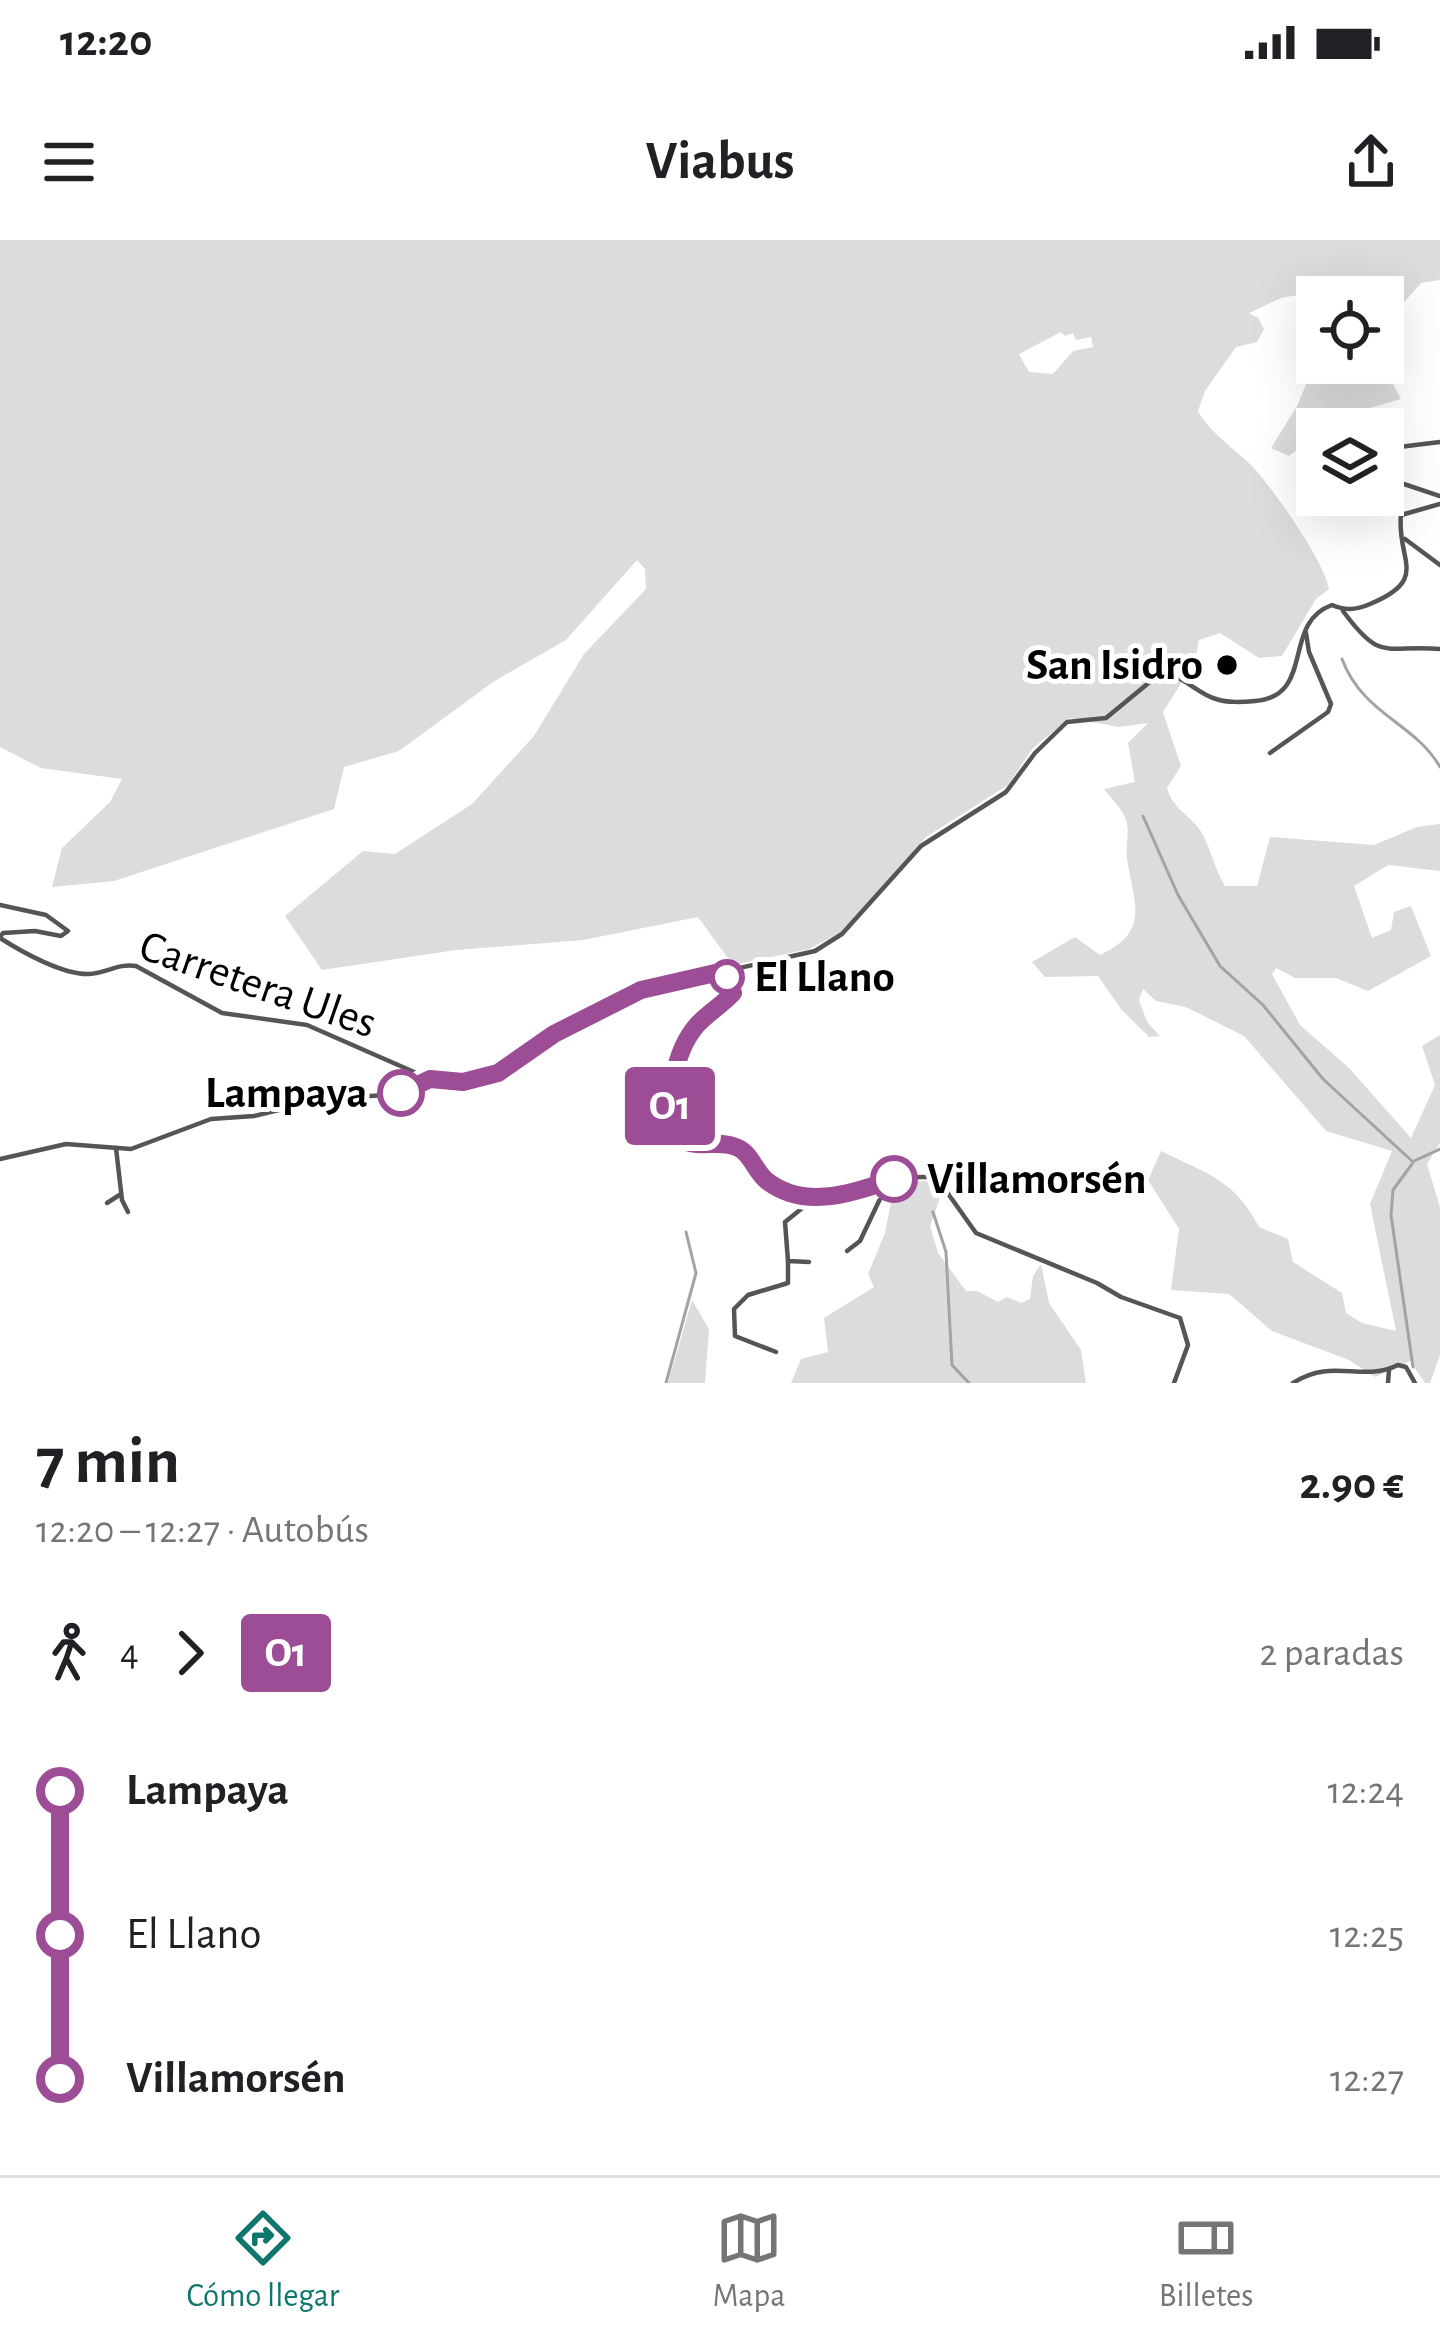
<!DOCTYPE html>
<html lang="es">
<head>
<meta charset="utf-8">
<style>
  :root { --surface:#fff; --page:#f6f6f6; --text:#202124; --muted:#757577; --line:#e0e0e0; --accent:#0f766e }
  body { margin:0; font-family:"Alegreya Sans",sans-serif; background:var(--page); color:var(--text); height:100vh; display:flex; flex-direction:column; font-size:45px; white-space:nowrap }
  * { box-sizing:border-box; margin:0 }
  p { font-size:39px; color:var(--muted) }
  .icon { flex:none; width:66px; height:66px; fill:none; stroke:currentColor; stroke-width:2; stroke-linecap:round; stroke-linejoin:round }
  .map { position:relative; height:1143px; overflow:hidden }
  .panel { display:flex; flex-direction:column; background:var(--surface); flex:1 }
  .panel>* { flex:none }
  .badge { padding:0 24px; border-radius:9px; font-size:42px; line-height:78px }
  .controls { position:absolute; left:1296px; top:36px; display:grid; gap:24px }
  .controls a { display:grid; place-items:center; width:108px; height:108px; border-radius:0px; background:var(--surface); box-shadow:0 12px 48px #0002; font-size:60px }
  .map>.badge { position:absolute; translate:-50% -50%; box-shadow:0 0 0 6px #fff }
  .legs { display:flex; align-items:center; gap:18px; height:132px; padding:0 36px; font-size:39px }
  .legs p { margin-inline-start:auto }
  .head { display:flex; align-items:center; justify-content:space-between; height:204px; padding:0 36px }
  h1 { font-size:66px; font-weight:600; line-height:90px }
  ul { padding:0 36px; list-style:none }
  li { display:flex; align-items:center; gap:42px; height:144px; font-size:45px }
  li i { display:grid; place-items:center; width:18px; height:100%; margin:0 15px; background:currentColor }
  li i::after { content:''; width:30px; height:30px; margin:-15px; border:9px solid; border-radius:50%; background:var(--surface) }
  li p { margin-inline-start:auto }
  li:first-child i { background:linear-gradient(#0000 50%,currentColor 0) }
  li:last-child i { background:linear-gradient(currentColor 50%,#0000 0) }
  .status { display:flex; justify-content:space-between; align-items:center; height:84px; padding:0 60px; background:var(--surface); direction:ltr }
  .status svg { height:33px; fill:currentColor }
  header { display:flex; justify-content:space-between; align-items:center; height:156px; padding:0 36px; background:var(--surface); font-size:54px; font-weight:600 }
  .dock { display:flex; justify-content:space-around; align-items:center; height:168px; border-top:3px solid var(--line); background:var(--surface); font-size:33px; color:var(--muted) }
  .dock a { display:grid; justify-items:center; gap:6px }
  .dock .active { color:var(--accent) }
  .map>svg:first-child { display:block }
  .green { fill:#dcdcdc; fill-rule:evenodd }
  .lines { fill:none; stroke-linecap:round; stroke-linejoin:round }
  .stream { stroke:#a3a3a3; stroke-width:3 }
  .minor { stroke:#555; stroke-width:4.5 }
  .line-1-casing { stroke:#fff; stroke-width:27 }
  .line-1 { stroke:#9c4d95; stroke-width:18 }
  .poi-dot { fill:#000; stroke:#fff; stroke-width:4.5 }
  .stop-1-dot { fill:#fff; stroke:#9c4d95; stroke-width:6 }
  .labels { text-anchor:middle; dominant-baseline:central; stroke-width:10; stroke-linejoin:round; paint-order:stroke }
  .poi-label { font-size:45px; font-weight:bold; fill:#000; stroke:#fff; text-anchor:end }
  .stop-label { font-size:45px; font-weight:bold; fill:#000; stroke:#fff; text-anchor:start }
  .street-label { font-size:45px; fill:#000; stroke:#fff }
</style>
</head>
<body>
<div class="status"><b>12:20</b><svg viewBox="0 0 49 12"><path d="M0 12V9h3v3zM5 12V6h3v6zM10 12V3h3v9zM15 12V0h3v12zM26 1h20v11H26zM47 4h2v5h-2z"/></svg></div>
<header><svg class="icon" aria-label="menu" viewBox="0 0 24 24"><path d="M4 6h16M4 12h16M4 18h16"/></svg>Viabus<svg class="icon" aria-label="share" viewBox="0 0 24 24"><path d="M12 15V3M7 8l5-5 5 5M5 13v7h14v-7"/></svg></header>
<div class="map">
<svg width="1440" height="1143" viewBox="0 0 1440 1143">
  <rect width="100%" height="100%" fill="#fff"/>
  <!-- green -->
  <g class="green">
    <path d="M0,0h1440v40l-19,3 -38,43v-29h-62l-6,-5 -34,6 -32,15 9,5 6,11 -7,13 -21,5 -31,44 -7,20c12,22 36,37 54,55 20,21 73,96 77,123l-13,10 -34,57 -23,2 -39,-25 -21,7 -4,21 -32,51 18,54 -14,22c6,22 24,27 35,45 9,16 12,35 23,53h32l13,-49 104,8 43,-18 23,-3v47l-52,-6 -34,21 18,52 19,-8 3,-18 17,-6 20,50 -63,35 -32,-13h-41l-19,-10 -4,6 28,51 49,43 62,70 24,-53 -13,-39 18,-11v108l-13,21 13,43v148l-10,28h-5l-15,-22 -35,16 -26,-17 -77,-29 -43,-37 -58,-4 8,-61 -31,-49 13,-29c45,22 74,29 98,76l29,12 5,23 49,31 4,20 16,10 34,8 -26,-127 22,-53 -66,-20 -82,-95 -58,-29 -30,-6 -13,-12 -4,11 8,22 13,14 -11,1 -28,-28 -23,-33 -53,1 -13,-15 43,-25 25,18c52,-24 33,-53 27,-97 -2,-11 3,-27 -1,-38 -3,-11 -16,-23 -22,-31l31,-7 -7,-39 20,-20 -29,4 -49,-9 -37,30 -25,37 -82,52 -84,95 -33,17 -76,16 -35,-48 -115,23 -127,10 -134,20 -37,-54 78,-65 32,3 77,-50 62,-68 50,-82 62,-65 -1,-20 -8,-9 -71,80 -73,42 -94,69 -55,16 -10,42 -220,72 -62,6 10,-39 48,-46 12,-23 -81,-11 -41,-21zM1061,92l4,4 8,-3 3,7 15,-3 2,10 -20,4 -20,23 -24,-2 -10,-18z"/>
    <path d="M1317,118v5h65l19,36 -55,16 -19,14h-10v7l-28,20 -18,-8 26,-42z"/>
    <path d="M923,941l15,1 4,10 -12,34 8,27 28,38h11l21,11 9,-5 14,6 9,-4 3,-23 8,-12 8,39 32,47 5,33h-295l10,-24 27,-7 -4,-34 50,-31 -6,-13 17,-41 10,-51z"/>
    <path d="M692,1060l17,29 -4,54h-37z"/>
  </g>
  <g class="lines">
    <!-- stream -->
    <g class="stream">
      <path d="M1342,419c21,56 73,64 98,108"/>
      <path d="M1143,576l35,79 42,71 43,39 60,74 90,83"/>
      <path d="M1414,921l26,-12"/>
      <path d="M1412,924l-19,26 -2,25 22,152"/>
      <path d="M933,972l13,40 6,113 17,18"/>
      <path d="M666,1143l30,-110 -10,-41"/>
    </g>
    <!-- minor -->
    <g class="minor">
      <path d="M1383,209l57,-7"/>
      <path d="M1383,237l57,19"/>
      <path d="M1405,299l35,26"/>
      <path d="M1343,371c39,53 42,33 97,38"/>
      <path d="M1270,513l58,-41 3,-8 -22,-52 -3,-19"/>
      <path d="M0,665l46,10 22,16 -7,5 -26,-5 -32,2 -3,4"/>
      <path d="M0,698c22,14 63,37 89,36 18,-1 29,-11 47,-8l86,47 85,12 123,54 33,3 35,-9 56,-39 87,-44 174,-39 27,-17 79,-88 85,-54 29,-39 32,-31 39,-4 45,-37 23,-5c15,6 27,19 42,23 12,4 26,3 39,2 61,-5 26,-78 77,-96 13,6 25,5 38,-1 61,-25 26,-44 31,-89l39,-11"/>
      <path d="M724,731l9,22c-11,12 -25,20 -36,32 -23,26 -31,77 -23,109 20,19 39,5 61,12 20,7 25,35 47,43 65,23 96,-19 155,-11l39,55 121,50 24,14 59,21 8,27 -14,38"/>
      <path d="M116,908l6,52 6,12"/>
      <path d="M0,919l66,-15 65,5 80,-30 43,-3 70,-17 77,-5 29,-14"/>
      <path d="M107,963l14,-9"/>
      <path d="M847,1011l13,-10 29,-61"/>
      <path d="M809,1022l-21,-1 -3,-39 31,-25"/>
      <path d="M776,1112l-41,-16 -1,-27 14,-14 40,-12v-22"/>
      <path d="M1293,1143c40,-26 69,0 105,-18l8,2 9,16"/>
      <path d="M1388,1143l1,-13"/>
    </g>
  </g>
  <g class="lines">
    <defs>
      <path id="line-1" d="M401,853l29,-14 33,3 35,-9 56,-39 87,-44 83,-19 9,22c-11,12 -25,20 -36,32 -23,26 -31,77 -23,109 21,19 40,4 62,13 15,5 19,25 31,34 39,30 87,11 127,-2"/>
    </defs>
    <!-- line-1 casing -->
    <use href="#line-1" class="line-1-casing"/>
    <!-- line-1 -->
    <use href="#line-1" class="line-1"/>
  </g>
  <!-- markers -->
  <circle class="poi-dot" cx="1227" cy="425" r="12"/>
  <g class="stop-1-dot">
    <circle cx="727" cy="737" r="15"/>
    <circle cx="401" cy="853" r="21"/>
    <circle cx="894" cy="939" r="21"/>
  </g>
  <g class="labels">
    <!-- poi labels -->
    <g class="poi-label">
      <text x="1203" y="425">San Isidro</text>
    </g>
    <!-- stop labels -->
    <g class="stop-label">
      <text x="754" y="737">El Llano</text>
      <text x="368" y="853" text-anchor="end">Lampaya</text>
      <text x="927" y="939">Villamorsén</text>
    </g>
    <!-- street labels -->
    <g class="street-label">
      <text transform="translate(258 745) rotate(19)">Carretera Ules</text>
    </g>
  </g>
</svg>
<div class="controls">
<a><svg class="icon" aria-label="locate" viewBox="0 0 24 24"><circle cx="12" cy="12" r="6"/><path d="M12 2v4M12 18v4M2 12h4M18 12h4"/></svg></a>
<a><svg class="icon" aria-label="layers" viewBox="0 0 24 24"><path d="M12 4l9 5-9 5-9-5zM3 14l9 5 9-5"/></svg></a>
</div>
<b class="badge" style="left:670px;top:866px;background:#9c4d95;color:#fff">O1</b>
</div>
<section class="panel">
<div class="head"><div><h1>7 min</h1><p>12:20 – 12:27 · Autobús</p></div><b>2.90 €</b></div>
<div class="legs"><svg class="icon" aria-label="walk" viewBox="0 0 24 24"><circle cx="13" cy="4" r="2"/><path d="M13 8l-2 6 4 7M11 14l-3 7M7 12l3-4h3l4 4"/></svg>4<svg class="icon" aria-label="forward" viewBox="0 0 24 24"><path d="M9 5l7 7-7 7"/></svg><b class="badge" style="background:#9c4d95;color:#fff">O1</b><p>2 paradas</p></div>
<ul>
<li><i style="color:#9c4d95"></i><b>Lampaya</b><p>12:24</p></li>
<li><i style="color:#9c4d95"></i><span>El Llano</span><p>12:25</p></li>
<li><i style="color:#9c4d95"></i><b>Villamorsén</b><p>12:27</p></li>
</ul>
</section>
<nav class="dock">
<a class="active"><svg class="icon" aria-label="directions" viewBox="0 0 24 24"><path d="M12 3l9 9-9 9-9-9zM9 14v-3h6M13 9l2 2-2 2"/></svg>Cómo llegar</a>
<a><svg class="icon" aria-label="map" viewBox="0 0 24 24"><path d="M3 6l6-2 6 2 6-2v14l-6 2-6-2-6 2zM9 4v14M15 6v14"/></svg>Mapa</a>
<a><svg class="icon" aria-label="tickets" viewBox="0 0 24 24"><path d="M3 7h18v10H3zM15 7v10"/></svg>Billetes</a>
</nav>
</body>
</html>
